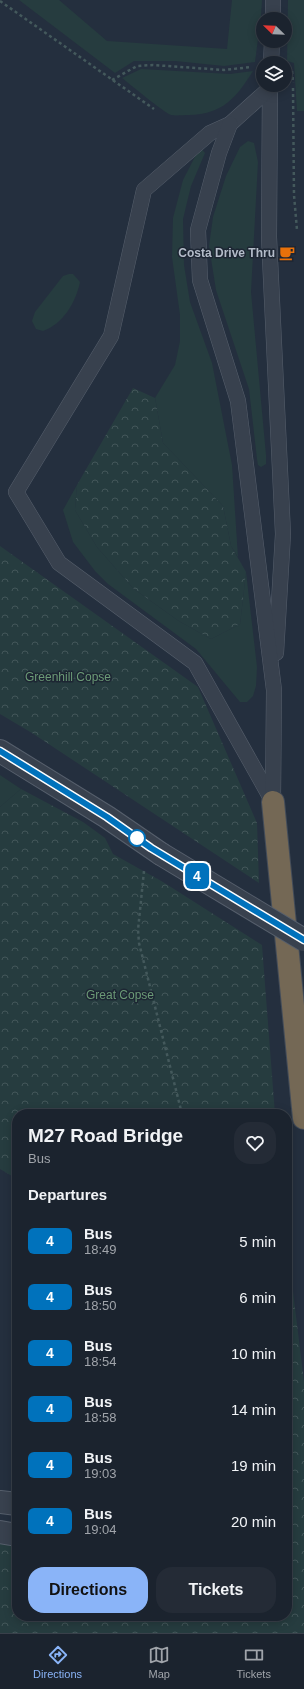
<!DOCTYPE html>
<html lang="en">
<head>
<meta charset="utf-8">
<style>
  :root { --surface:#1b232e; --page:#242b36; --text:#f1f3f6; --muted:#a0a4aa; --line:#39404a; --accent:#8ab4f8 }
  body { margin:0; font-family:Arial,sans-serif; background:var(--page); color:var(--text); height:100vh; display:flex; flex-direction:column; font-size:15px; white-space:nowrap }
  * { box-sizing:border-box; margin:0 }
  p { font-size:13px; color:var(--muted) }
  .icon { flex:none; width:22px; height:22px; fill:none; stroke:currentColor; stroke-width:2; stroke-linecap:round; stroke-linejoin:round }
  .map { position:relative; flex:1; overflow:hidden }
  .sheet { position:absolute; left:12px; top:1109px; width:280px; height:512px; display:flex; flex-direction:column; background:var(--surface); border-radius:16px; box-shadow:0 2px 10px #0003,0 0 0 1px var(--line) }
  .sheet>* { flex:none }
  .badge { padding:0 8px; border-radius:6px; font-size:14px; line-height:26px }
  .needle { width:26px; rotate:293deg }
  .buttons { position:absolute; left:256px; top:12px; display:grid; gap:8px }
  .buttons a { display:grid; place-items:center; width:36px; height:36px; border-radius:50%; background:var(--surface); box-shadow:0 2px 10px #0003,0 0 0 1px var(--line); font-size:20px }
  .map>.badge { position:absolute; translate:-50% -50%; box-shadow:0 0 0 2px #fff }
  h2 { padding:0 16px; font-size:15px; line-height:36px }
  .round { display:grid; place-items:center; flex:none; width:42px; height:42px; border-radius:16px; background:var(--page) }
  .summary { display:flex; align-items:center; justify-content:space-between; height:68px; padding:0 16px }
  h1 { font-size:19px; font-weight:600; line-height:30px }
  .cta { display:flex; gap:8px; margin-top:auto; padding:8px 16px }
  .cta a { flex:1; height:46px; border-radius:16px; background:var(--accent); color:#111; font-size:16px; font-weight:600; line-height:46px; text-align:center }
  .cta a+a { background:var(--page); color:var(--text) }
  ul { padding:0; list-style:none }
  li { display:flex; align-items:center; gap:12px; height:56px; padding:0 16px }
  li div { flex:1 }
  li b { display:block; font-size:15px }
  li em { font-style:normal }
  li .badge { min-width:44px; font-weight:700; text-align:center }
  .tabs { display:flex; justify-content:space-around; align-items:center; height:56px; border-top:1px solid var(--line); background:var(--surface); font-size:11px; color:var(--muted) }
  .tabs a { display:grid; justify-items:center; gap:2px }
  .tabs .on { color:var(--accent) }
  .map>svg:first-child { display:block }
  .green { fill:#263c3f }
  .forest { fill:url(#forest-crowns) }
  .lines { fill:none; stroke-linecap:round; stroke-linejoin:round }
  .service-casing { stroke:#565f6c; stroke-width:16 }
  .minor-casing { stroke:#565f6c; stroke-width:24 }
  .tertiary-casing { stroke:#565f6c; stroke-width:24 }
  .motorway-casing { stroke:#434c59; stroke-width:24 }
  .path { stroke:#44595c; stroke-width:2.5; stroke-dasharray:3 3; stroke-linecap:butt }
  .service { stroke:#38414e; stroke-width:15 }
  .minor { stroke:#38414e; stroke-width:22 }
  .tertiary { stroke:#38414e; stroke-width:22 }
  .motorway { stroke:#746855; stroke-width:22 }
  .tertiary-bridge-casing { stroke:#565f6c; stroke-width:24; stroke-linecap:butt }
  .tertiary-bridge { stroke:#38414e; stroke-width:22 }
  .line-casing { stroke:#fff; stroke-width:9 }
  .line { stroke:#0072bc; stroke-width:6 }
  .stop-dot { fill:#fff; stroke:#0072bc; stroke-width:2 }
  .labels { text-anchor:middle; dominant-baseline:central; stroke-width:3; stroke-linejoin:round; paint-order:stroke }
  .poi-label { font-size:12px; font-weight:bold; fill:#b4bcc9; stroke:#1d2633; text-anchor:end }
  .park-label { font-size:12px; fill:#6b9a76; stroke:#1d2633 }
</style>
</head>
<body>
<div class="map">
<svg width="304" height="1633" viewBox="0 0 304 1633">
  <defs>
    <pattern id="forest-crowns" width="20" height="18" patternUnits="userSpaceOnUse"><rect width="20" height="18" fill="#263c3f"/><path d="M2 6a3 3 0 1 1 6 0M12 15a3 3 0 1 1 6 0" fill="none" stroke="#435659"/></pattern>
  </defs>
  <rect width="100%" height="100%" fill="#242f3e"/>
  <!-- green -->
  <g class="green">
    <path d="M19,0h40l48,41 120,8 5,-49h30l-1,16 -6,46 -31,4 -49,-5h-41l-19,12z"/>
    <path d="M288,0h16v111h-7l-3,-48 -7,-2z"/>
    <path d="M141,69l89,5 23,-3c-17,27 -30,43 -64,44 -5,0 -13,1 -18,0 -8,-3 -41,-31 -49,-37z"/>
    <path d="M248,141l6,2 4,19 -7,130 15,163v9l-5,3 -3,-2 -1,-6 -8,-70 -33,-99 -7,-44 4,-29 13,-41 14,-29z"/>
    <path d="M200,147l5,6 -14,33 -8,33 1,46 6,37 22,61 20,102 6,92 -7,-11 -8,-40 -60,-63 -8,-45 20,-33 5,-24v-26l-8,-58 1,-39 10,-38z"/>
    <path d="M69,274h4l7,8c-4,20 -17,42 -37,49l-7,-2 -4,-8 3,-9 28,-36z"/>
    <path d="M77,485l-2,25 22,37 37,42 45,32 32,18 29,-15 6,-52 11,95 -1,19 -3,10 -6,6h-7l-44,-53 -88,-65 -13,-13 -22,-29 -10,-32z"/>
    <path d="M0,775l21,14 -21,18z"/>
  </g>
  <!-- forest -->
  <g class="forest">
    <path d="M133,388l22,10 8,45 60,63 8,40 15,26 -6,52 -29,15 -32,-18 -45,-32 -37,-42 -22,-37 2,-25z"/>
    <path d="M0,546l198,141 59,136 2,60 -227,-150 -32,-19z"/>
    <path d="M21,789l62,33 22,16 8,16 50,28 99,63 13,169h-258v65l-17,-10v-362z"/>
    <path d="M287,1242l17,140v251h-304v-92l17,2v73h270z"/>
  </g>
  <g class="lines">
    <defs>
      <g id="service">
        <path d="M273,19v-19"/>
        <path d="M271,63l1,-22"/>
        <path d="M270,85l-1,152 14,297 -7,119"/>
        <path d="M270,88l-40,36 -20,9 -66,57 -33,146 -95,156 43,71 136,100 78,139"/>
        <path d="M230,124l-11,29 -21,77 2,50 38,121 36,289 -1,111"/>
      </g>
      <g id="minor">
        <path d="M0,1502l17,2"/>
        <path d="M0,1532l17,3"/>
      </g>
      <path id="tertiary" d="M0,751l107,66 54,37"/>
      <path id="motorway" d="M273,802l31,316"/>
    </defs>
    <!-- service casing -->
    <use href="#service" class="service-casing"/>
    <!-- minor casing -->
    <use href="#minor" class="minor-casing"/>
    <!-- tertiary casing -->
    <use href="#tertiary" class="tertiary-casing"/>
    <!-- motorway casing -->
    <use href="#motorway" class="motorway-casing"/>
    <!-- path -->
    <g class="path">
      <path d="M0,1l154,108"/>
      <path d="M292,71l1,12"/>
      <path d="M112,80l25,-14 16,-1 71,5 27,-3"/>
      <path d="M293,88l1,107 3,35"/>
      <path d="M144,871l-6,59 1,13 43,171"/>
    </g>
    <!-- service -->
    <use href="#service" class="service"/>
    <!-- minor -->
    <use href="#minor" class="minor"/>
    <!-- tertiary -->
    <use href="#tertiary" class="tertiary"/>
    <!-- motorway -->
    <use href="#motorway" class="motorway"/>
    <defs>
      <path id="tertiary-bridge" d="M161,854l143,86"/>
    </defs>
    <!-- tertiary-bridge casing -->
    <use href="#tertiary-bridge" class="tertiary-bridge-casing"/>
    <!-- tertiary-bridge -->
    <use href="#tertiary-bridge" class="tertiary-bridge"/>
  </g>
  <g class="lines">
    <defs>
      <path id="line" d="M0,751l107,66 44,31 153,92"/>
    </defs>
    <!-- line casing -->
    <use href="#line" class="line-casing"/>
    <!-- line -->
    <use href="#line" class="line"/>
  </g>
  <!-- icons -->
  <defs>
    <symbol id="cafe-bare" viewBox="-9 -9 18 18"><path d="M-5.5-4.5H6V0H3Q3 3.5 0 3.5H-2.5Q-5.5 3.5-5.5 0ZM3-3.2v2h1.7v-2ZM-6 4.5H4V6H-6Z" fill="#e8710a" stroke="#1d2633" stroke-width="2.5" paint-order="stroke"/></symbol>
  </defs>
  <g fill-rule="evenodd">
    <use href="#cafe-bare" x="276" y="242" width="22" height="22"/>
  </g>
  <!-- markers -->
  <circle class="stop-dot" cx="137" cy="838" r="8"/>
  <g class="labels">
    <!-- poi labels -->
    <g class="poi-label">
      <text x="275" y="253">Costa Drive Thru</text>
    </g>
    <!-- park labels -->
    <g class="park-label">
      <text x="68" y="677">Greenhill Copse</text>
      <text x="120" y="995">Great Copse</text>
    </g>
  </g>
</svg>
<div class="buttons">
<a><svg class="needle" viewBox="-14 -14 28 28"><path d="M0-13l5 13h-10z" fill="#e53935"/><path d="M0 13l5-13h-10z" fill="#a0a4aa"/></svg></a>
<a><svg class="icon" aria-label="layers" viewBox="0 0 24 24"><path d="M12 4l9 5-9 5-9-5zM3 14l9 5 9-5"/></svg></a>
</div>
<b class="badge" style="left:197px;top:876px;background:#0072bc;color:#fff">4</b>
<section class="sheet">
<div class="summary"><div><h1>M27 Road Bridge</h1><p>Bus</p></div><a class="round"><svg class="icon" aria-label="heart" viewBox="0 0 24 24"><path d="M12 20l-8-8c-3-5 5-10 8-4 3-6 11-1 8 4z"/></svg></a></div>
<h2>Departures</h2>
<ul>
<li><span class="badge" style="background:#0072bc;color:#fff">4</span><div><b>Bus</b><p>18:49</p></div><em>5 min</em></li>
<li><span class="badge" style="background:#0072bc;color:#fff">4</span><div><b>Bus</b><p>18:50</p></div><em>6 min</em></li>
<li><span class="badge" style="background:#0072bc;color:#fff">4</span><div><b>Bus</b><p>18:54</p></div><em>10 min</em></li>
<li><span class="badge" style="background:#0072bc;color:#fff">4</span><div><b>Bus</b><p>18:58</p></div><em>14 min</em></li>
<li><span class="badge" style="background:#0072bc;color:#fff">4</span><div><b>Bus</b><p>19:03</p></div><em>19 min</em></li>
<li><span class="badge" style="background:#0072bc;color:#fff">4</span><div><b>Bus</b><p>19:04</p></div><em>20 min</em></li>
</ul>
<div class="cta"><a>Directions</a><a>Tickets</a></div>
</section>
</div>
<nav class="tabs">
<a class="on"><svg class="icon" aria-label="directions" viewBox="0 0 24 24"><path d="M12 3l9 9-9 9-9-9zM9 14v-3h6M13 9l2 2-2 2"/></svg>Directions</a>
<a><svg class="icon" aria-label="map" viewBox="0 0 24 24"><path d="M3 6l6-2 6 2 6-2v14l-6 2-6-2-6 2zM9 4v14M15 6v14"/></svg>Map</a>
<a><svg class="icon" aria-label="tickets" viewBox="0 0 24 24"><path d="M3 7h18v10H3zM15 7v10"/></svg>Tickets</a>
</nav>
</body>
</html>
